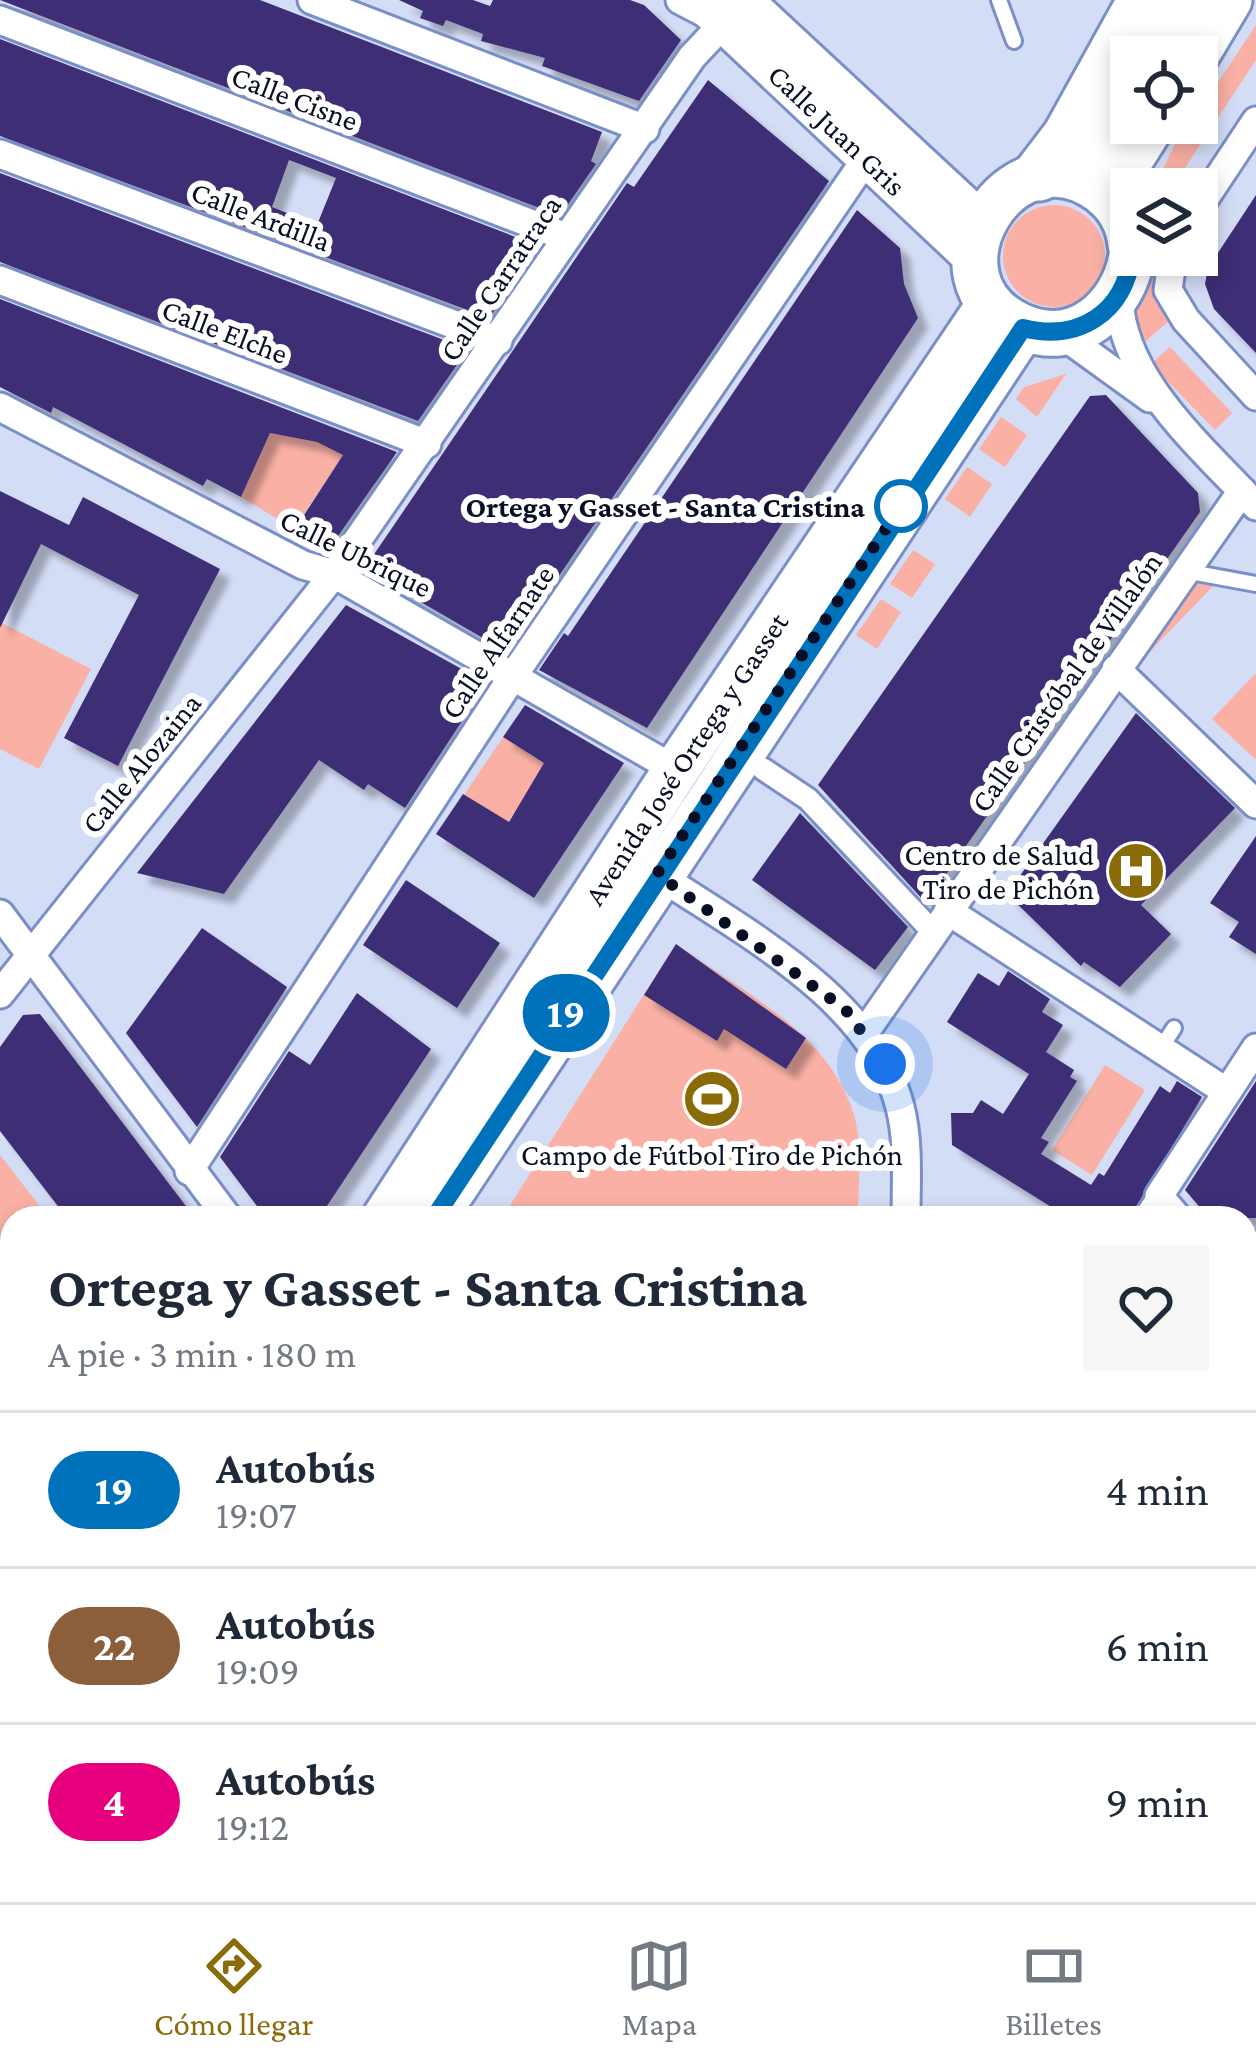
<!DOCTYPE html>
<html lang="es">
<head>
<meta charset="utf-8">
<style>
  :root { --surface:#fff; --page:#f6f6f7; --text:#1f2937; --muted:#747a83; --line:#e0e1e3; --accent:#896b0a }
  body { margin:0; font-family:"Crimson Pro",serif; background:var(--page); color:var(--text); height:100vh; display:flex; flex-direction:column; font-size:45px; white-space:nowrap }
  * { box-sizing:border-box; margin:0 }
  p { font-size:39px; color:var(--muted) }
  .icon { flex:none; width:66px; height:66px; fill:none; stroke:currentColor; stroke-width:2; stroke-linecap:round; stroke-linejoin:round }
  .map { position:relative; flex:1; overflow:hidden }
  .details { position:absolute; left:0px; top:1206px; width:1257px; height:696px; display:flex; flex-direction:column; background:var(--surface); border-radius:36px 36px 0 0; box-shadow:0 6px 18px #0003 }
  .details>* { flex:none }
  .badge { padding:0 24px; border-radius:39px; font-size:42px; line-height:78px }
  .controls { position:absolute; left:1110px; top:36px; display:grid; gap:24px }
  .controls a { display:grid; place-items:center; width:108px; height:108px; border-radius:0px; background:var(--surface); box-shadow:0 6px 18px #0003; font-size:60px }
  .you { position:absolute; width:60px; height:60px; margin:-30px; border:9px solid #fff; border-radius:50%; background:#1a73e8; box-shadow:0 0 0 18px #1a73e833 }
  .map>.badge { position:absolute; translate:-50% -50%; box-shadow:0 0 0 6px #fff }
  .round { display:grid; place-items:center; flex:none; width:126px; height:126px; border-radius:0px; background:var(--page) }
  .overview { display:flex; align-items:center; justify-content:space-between; height:204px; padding:0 48px }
  h1 { font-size:57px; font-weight:700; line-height:90px }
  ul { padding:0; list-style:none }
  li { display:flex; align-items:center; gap:36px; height:156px; padding:0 48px; border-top:3px solid var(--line) }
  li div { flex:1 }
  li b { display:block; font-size:45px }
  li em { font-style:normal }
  li .badge { min-width:132px; font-weight:700; text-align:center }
  .dock { display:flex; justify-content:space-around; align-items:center; height:168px; border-top:3px solid var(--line); background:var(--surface); font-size:33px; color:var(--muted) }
  .dock a { display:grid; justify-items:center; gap:6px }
  .dock .active { color:var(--accent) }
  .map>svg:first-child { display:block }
  .green { fill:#fab0a5 }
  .building { fill:#3e2e75; fill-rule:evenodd; filter:url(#shadow) }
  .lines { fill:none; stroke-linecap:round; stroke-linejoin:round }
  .service-casing { stroke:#7b8fc7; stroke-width:20 }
  .pedestrian-casing { stroke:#7b8fc7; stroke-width:27 }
  .minor-casing { stroke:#7b8fc7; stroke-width:33 }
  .secondary-casing { stroke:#7b8fc7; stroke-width:45 }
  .primary-casing { stroke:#7b8fc7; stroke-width:51 }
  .motorway-casing { stroke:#7b8fc7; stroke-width:57 }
  .path { stroke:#7e869d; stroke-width:4.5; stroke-dasharray:6 6; stroke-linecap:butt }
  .service { stroke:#fff; stroke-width:14 }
  .pedestrian { stroke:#fff; stroke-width:21 }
  .minor { stroke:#fff; stroke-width:27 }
  .secondary { stroke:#fff; stroke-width:39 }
  .primary { stroke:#fff; stroke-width:45 }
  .motorway { stroke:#fff; stroke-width:51 }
  .line-casing { stroke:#fff; stroke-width:27 }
  .line { stroke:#0072bc; stroke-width:18 }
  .walk { stroke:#080e23; stroke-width:12; stroke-dasharray:0 21.6 }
  .stop-dot { fill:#fff; stroke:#0072bc; stroke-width:6 }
  .labels { text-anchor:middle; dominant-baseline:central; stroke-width:12; stroke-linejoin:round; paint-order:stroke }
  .street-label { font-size:30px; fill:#080e23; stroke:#fff }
  .stop-label { font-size:30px; font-weight:bold; fill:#080e23; stroke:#fff; text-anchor:end }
  .poi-label { font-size:30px; fill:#080e23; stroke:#fff; text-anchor:end }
</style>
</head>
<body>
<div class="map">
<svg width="1256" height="1902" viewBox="0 0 1256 1902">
  <defs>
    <filter id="shadow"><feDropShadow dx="10" dy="10" stdDeviation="3" flood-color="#0004"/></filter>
  </defs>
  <rect width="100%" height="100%" fill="#d4ddf6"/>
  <!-- green -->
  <g class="green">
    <path d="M1256,25v35l-85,129h-17l27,-58 16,-8v-9z"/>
    <circle cx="1054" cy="256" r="51"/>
    <path d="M1150,255h9v42l11,23 -32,28 -5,-40z"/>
    <path d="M1170,347l62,66 -17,17 -64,-66z"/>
    <path d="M1066,374l-29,43 -21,-18 8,-12z"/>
    <path d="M1001,417l26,18 -22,32 -26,-18z"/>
    <path d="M270,433l47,9 26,13 -49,74 -53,-32z"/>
    <path d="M967,467l25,17 -22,33 -25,-18z"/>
    <path d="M913,550l22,14 -23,34 -22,-14z"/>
    <path d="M1193,582h24l-80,83 -5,-5z"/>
    <path d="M881,599l20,13 -24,37 -21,-14z"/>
    <path d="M0,622l91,47 -52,100 -39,-20z"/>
    <path d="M1256,673v85l-1,1 -43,-40z"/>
    <path d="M503,737l44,28 -39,57 -44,-27z"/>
    <path d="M676,944c65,47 154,89 178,171 9,32 4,70 4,103h-356z"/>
    <path d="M1105,1065l40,25 -53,85 -40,-25z"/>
    <path d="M0,1155l49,63h-37v82l-12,-8z"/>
    <path d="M1256,1777v120l-37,5 -18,-12h44v-96z"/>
  </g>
  <!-- building -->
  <g class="building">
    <path d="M0,0h260l342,132 -11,29 5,3 -36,52z"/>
    <path d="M399,0h74l17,6 3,-6h137l14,5 37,35 -42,61 -97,-35 3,-8 -64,-17 2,-7 -37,-14 -3,6 -23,-8 3,-7z"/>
    <path d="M0,39l539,207 -50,72 -489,-182zM289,160l47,18 -19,47 -45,-18z"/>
    <path d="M708,80l121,101 -322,471 -143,-83 263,-386 7,4z"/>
    <path d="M0,173l468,176 -50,72 -418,-159z"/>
    <path d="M1256,195v158l-42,-44 -9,-25 3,-16z"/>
    <path d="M857,210l43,38 4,36 14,34 -271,410 -108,-58 25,-37 4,3z"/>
    <path d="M0,299l397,153 -68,97 -34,-20 48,-74 -26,-13 -47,-9 -29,64 -34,-18 -4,7 -150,-79 -2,6 -51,-26z"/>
    <path d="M1106,395l92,98 2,19 -274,391 -108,-118 272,-389z"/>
    <path d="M0,491l69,34 14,-28 137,72 -102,197 -54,-28 75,-143 -98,-51 -41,84z"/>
    <path d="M346,605l141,78 -82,125 -37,-24 -4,6 -45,-30 -95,134 -87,-21z"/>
    <path d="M525,705l99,58 -90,135 -98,-64 27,-40 46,28 35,-59 -41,-26z"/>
    <path d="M1136,713l99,95 -94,97 30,29 -51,53 -36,-25 -3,4 -74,-72z"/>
    <path d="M800,813l108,114 -33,43 -123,-90z"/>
    <path d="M1256,836v118l-27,-17 10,-15 -29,-19z"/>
    <path d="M406,880l94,63 -43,65 -94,-63z"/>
    <path d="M202,928l85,59 -90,140 -71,-94z"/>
    <path d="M676,944l130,94 -20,31 -62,-40 -7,12 -73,-46z"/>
    <path d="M1008,971l42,28 -8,13 21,13 -17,27 28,18 -4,7 7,4 -36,57 8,4 -8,12 50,31 8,-12 5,3 56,-90 10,7 7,-12 25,16 -73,121h-60l-117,-73 -1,-32h22l8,-13 22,14 26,-40 -82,-52 31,-49 21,13z"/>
    <path d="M357,993l74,56 -112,169h-53l-46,-61 69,-106 21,14z"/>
    <path d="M40,1014l35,46 120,158h-128l-67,-87v-84l23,-32z"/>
    <path d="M1256,1081v137h-47l-24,-28z"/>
  </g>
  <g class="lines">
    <defs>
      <g id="service">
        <path d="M999,0l15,41"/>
        <path d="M1185,571l71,13"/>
        <path d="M1161,1048l13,-20"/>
      </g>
      <g id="pedestrian">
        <path d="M763,769l45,30 125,133"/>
        <path d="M1144,1218l15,-22"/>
        <path d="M0,1460l12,-17"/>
        <path d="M1245,1729l11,-26"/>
        <path d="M1132,1902l8,-12"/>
      </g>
      <g id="minor">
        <path d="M312,0l333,129"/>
        <path d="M0,20l566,217"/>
        <path d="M0,154l498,187"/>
        <path d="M1197,210l59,-89"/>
        <path d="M1173,255l-5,35 18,30 70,76"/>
        <path d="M0,280l427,164"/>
        <path d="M1119,298c3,83 84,150 137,208"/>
        <path d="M1060,333l90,65"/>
        <path d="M0,407l303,158 31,9 342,196"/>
        <path d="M1116,669l140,135"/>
        <path d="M657,874c86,58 216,125 243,233 9,35 6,74 6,111"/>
        <path d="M948,911l279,181"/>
        <path d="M0,914l228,304"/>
        <path d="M0,994l334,-420 358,-517 32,-34 -44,-23"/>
        <path d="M865,1032l377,-541"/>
        <path d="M189,1171l326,-498 353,-517"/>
        <path d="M1178,1218l-19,-22 97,-148"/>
        <path d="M1245,1261l11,-16"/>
        <path d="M1245,1294l11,13"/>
        <path d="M1245,1561l11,-16"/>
        <path d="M1245,1694l11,8"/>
        <path d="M312,1902l9,-12"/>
        <path d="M582,1902l8,-12"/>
      </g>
      <g id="secondary">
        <path id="s1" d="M700,0l273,257"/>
        <path d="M742,0l238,221"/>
        <path d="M0,1338l12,8"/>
        <path d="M0,1385l12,9"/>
        <path d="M713,1890l17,12"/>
        <path d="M792,1890l18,12"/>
      </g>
      <g id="primary">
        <path d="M1150,57l30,-57"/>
        <path d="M1195,57l34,-57"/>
        <path d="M1077,178l54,-91"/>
        <path d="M1107,196l46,-73"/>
        <path d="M1131,245c-2,-22 -13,-41 -30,-54 -91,-68 -184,89 -81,135 56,25 104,-18 112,-71"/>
        <path id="s2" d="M385,1218l291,-448 314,-466"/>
        <path d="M434,1218l589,-890"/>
        <path d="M0,1764l12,-17"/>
        <path d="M0,1838l12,-16"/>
      </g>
      <path id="motorway" d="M1039,175l29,-38 76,-137"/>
    </defs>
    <!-- service casing -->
    <use href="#service" class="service-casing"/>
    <!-- pedestrian casing -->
    <use href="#pedestrian" class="pedestrian-casing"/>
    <!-- minor casing -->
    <use href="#minor" class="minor-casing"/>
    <!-- secondary casing -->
    <use href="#secondary" class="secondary-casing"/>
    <!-- primary casing -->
    <use href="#primary" class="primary-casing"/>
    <!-- motorway casing -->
    <use href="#motorway" class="motorway-casing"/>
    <!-- path -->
    <g class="path">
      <path d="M1191,124h24"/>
      <path d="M466,1890l16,12"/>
      <path d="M81,1902l9,-12"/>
      <path d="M130,1902l8,-12"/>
    </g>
    <!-- service -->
    <use href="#service" class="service"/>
    <!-- pedestrian -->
    <use href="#pedestrian" class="pedestrian"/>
    <!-- minor -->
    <use href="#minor" class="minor"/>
    <!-- secondary -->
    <use href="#secondary" class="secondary"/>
    <!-- primary -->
    <use href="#primary" class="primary"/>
    <!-- motorway -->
    <use href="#motorway" class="motorway"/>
  </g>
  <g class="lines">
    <defs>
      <path id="line" d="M434,1218l589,-890c56,14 101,-15 109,-73"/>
    </defs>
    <!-- line casing -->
    <use href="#line" class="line-casing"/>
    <!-- line -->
    <use href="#line" class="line"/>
    <!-- walk -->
    <path class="walk" d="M885,1064l-40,-55 -188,-135 244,-368"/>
  </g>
  <!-- icons -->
  <defs>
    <symbol id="hospital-disc" viewBox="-11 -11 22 22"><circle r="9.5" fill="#896b0a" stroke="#fff"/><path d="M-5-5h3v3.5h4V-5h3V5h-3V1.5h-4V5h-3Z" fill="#fff"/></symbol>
    <symbol id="stadium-disc" viewBox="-11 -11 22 22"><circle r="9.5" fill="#896b0a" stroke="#fff"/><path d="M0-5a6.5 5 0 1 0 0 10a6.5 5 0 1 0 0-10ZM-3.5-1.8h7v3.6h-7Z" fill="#fff"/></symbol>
  </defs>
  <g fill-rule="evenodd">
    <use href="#hospital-disc" x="1103" y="838" width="66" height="66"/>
    <use href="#stadium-disc" x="679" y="1066" width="66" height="66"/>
  </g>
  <!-- markers -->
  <circle class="stop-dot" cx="901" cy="506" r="24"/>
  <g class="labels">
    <!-- street labels -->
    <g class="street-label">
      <text transform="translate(295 98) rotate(21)">Calle Cisne</text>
      <text stroke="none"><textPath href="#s1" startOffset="189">Calle Juan Gris</textPath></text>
      <text transform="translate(261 216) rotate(21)">Calle Ardilla</text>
      <text transform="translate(500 278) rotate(-56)">Calle Carratraca</text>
      <text transform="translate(225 331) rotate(21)">Calle Elche</text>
      <text transform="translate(356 553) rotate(26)">Calle Ubrique</text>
      <text transform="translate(497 642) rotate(-56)">Calle Alfarnate</text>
      <text transform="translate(1066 682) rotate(-55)">Calle Cristóbal de Villalón</text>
      <text stroke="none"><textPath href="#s2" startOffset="549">Avenida José Ortega y Gasset</textPath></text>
      <text transform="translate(141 763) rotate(-51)">Calle Alozaina</text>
    </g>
    <!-- stop labels -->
    <g class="stop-label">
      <text x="865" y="506">Ortega y Gasset - Santa Cristina</text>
    </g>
    <!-- poi labels -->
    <g class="poi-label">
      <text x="1094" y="854">Centro de Salud<tspan x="1094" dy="34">Tiro de Pichón</tspan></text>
      <text x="712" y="1154" text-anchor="middle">Campo de Fútbol Tiro de Pichón</text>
    </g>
  </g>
</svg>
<div class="controls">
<a><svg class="icon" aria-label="locate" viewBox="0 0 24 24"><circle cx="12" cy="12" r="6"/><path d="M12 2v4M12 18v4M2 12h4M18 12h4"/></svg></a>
<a><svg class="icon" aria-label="layers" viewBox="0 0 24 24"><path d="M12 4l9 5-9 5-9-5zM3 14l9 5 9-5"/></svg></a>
</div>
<div class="you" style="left:885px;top:1064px"></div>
<b class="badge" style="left:566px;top:1013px;background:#0072bc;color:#fff">19</b>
<section class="details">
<div class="overview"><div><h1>Ortega y Gasset - Santa Cristina</h1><p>A pie · 3 min · 180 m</p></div><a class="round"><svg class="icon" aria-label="heart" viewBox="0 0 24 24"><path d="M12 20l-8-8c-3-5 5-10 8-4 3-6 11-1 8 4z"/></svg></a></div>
<ul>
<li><span class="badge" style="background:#0072bc;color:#fff">19</span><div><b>Autobús</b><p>19:07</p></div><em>4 min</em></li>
<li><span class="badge" style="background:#8b5e3c;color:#fff">22</span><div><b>Autobús</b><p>19:09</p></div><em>6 min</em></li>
<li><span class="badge" style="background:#e6007e;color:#fff">4</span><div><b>Autobús</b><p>19:12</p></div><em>9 min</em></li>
</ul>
</section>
</div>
<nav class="dock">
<a class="active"><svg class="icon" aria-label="directions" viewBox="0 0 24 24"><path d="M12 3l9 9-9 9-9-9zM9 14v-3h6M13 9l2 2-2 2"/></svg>Cómo llegar</a>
<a><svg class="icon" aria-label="map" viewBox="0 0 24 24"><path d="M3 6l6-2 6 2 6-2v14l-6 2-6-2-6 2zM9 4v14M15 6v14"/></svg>Mapa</a>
<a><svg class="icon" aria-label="tickets" viewBox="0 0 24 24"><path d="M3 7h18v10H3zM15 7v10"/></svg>Billetes</a>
</nav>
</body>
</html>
